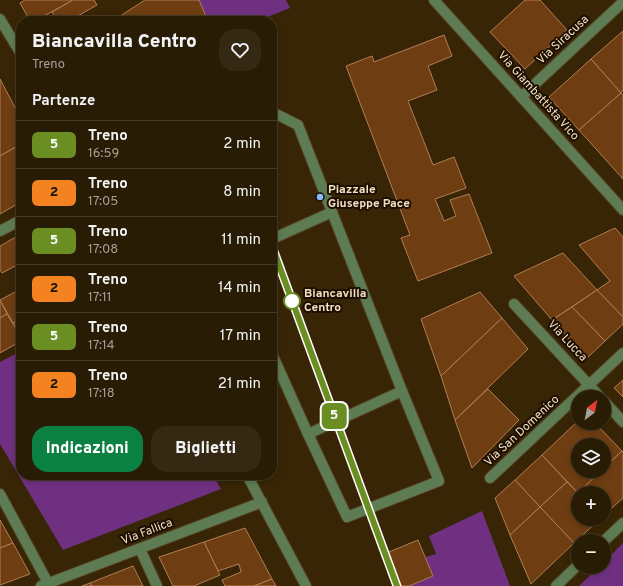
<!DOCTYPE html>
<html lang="it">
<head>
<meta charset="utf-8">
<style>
  :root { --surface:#291c04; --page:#352913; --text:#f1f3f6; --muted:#a5a19a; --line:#453a26; --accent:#0b8043 }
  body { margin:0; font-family:Overpass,sans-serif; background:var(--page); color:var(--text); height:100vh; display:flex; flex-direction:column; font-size:15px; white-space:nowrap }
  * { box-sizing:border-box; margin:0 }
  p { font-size:13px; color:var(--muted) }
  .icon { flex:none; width:22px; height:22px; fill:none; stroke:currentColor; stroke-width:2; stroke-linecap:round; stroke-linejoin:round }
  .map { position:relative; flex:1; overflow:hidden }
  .details { position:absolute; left:16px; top:16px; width:261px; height:464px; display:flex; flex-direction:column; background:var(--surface); border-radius:16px; box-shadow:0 2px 6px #0003,0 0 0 1px var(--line) }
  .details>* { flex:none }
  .badge { padding:0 8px; border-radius:6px; font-size:14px; line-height:26px }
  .needle { width:26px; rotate:32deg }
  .controls { position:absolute; left:571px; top:390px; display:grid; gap:8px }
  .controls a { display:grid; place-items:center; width:40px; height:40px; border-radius:50%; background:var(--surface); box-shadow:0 2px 6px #0003,0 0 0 1px var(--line); font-size:20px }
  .map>.badge { position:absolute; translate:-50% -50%; box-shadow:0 0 0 2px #fff }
  h2 { padding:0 16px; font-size:15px; line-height:36px }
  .round { display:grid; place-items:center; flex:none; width:42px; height:42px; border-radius:16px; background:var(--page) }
  .summary { display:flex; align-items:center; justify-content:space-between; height:68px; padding:0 16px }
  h1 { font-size:19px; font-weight:800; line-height:30px }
  .primary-button { display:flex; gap:8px; margin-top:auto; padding:8px 16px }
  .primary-button a { flex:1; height:46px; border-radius:16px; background:var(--accent); color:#fff; font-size:16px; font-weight:800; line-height:46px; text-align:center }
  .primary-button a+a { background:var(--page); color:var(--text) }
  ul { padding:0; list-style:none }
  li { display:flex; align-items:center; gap:12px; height:48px; padding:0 16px; border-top:1px solid var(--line) }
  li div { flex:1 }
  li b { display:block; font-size:15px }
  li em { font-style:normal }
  li .badge { min-width:44px; font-weight:700; text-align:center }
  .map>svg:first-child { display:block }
  .green { fill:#6f3082 }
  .building { fill:#6e3d12; stroke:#b37d54 }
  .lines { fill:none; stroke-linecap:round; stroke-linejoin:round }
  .minor-casing { stroke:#554323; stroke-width:12 }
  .minor { stroke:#5e7c53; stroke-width:10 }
  .line-casing { stroke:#fff; stroke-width:9 }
  .line { stroke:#6b8e23; stroke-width:6 }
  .poi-dot { fill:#8bb9fc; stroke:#1c0e00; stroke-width:1.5 }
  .stop-dot { fill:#fff; stroke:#6b8e23; stroke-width:2 }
  .labels { text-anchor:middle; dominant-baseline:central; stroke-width:4; stroke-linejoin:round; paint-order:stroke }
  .street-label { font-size:12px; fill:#f4e0c3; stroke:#1c0e00 }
  .poi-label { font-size:12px; font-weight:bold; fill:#f4e0c3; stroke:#1c0e00; text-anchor:start }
  .stop-label { font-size:12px; font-weight:bold; fill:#f4e0c3; stroke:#1c0e00; text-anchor:start }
</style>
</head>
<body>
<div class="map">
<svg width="623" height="586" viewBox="0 0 623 586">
  <rect width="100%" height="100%" fill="#372505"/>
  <!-- green -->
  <g class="green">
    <path d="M199,0h87l4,8 -33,13h-49z"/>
    <path d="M21,351v124h192l8,14 -158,61 -63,-106v-82z"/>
    <path d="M482,511l28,75h-101l24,-10 -8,-19 11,-3 -7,-18z"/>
    <path d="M623,543v43h-44l20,-19h5v-5z"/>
  </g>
  <!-- building -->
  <g class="building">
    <path d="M25,0h48l-38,21h-5l-10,-18z"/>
    <path d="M73,0h21l3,5 -28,16h-12l-5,-9z"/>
    <path d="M145,0h54l9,21 -94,-1z"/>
    <path d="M525,0h15l27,30 -42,39 -35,-37z"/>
    <path d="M623,31v59l-2,3 -30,-34z"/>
    <path d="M444,35l8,21 -24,10 9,24 -29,11 25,64 21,-8 12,31 -31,11 9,22 12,-5 -6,-16 19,-6 23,59 -74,28 -17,-43 9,-3 -64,-169 26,-10 2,6z"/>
    <path d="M591,59l30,34 -42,37 -30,-33z"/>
    <path d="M0,79l21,40v25l-21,12z"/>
    <path d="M621,93l2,2v84l-44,-49z"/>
    <path d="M21,144v58l-21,12v-58z"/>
    <path d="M615,228l8,9v80l-26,-27 13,-9 -31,-36z"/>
    <path d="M21,235v12l-5,-10z"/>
    <path d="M16,237l5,10v16l-19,10 -2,-3v-24z"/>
    <path d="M563,253l34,37 -45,30 -38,-44z"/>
    <path d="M21,289v30l-8,4 -13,-23z"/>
    <path d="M597,290l26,27v7l-18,17 -33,-34z"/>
    <path d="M480,292l22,26 -61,58 -20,-57z"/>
    <path d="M0,300l7,14 -7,4z"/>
    <path d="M572,307l33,34 -19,18 -34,-39z"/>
    <path d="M7,314l14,23v4l-21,12v-35z"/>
    <path d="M502,318l26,31 -73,71 -14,-44z"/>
    <path d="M21,319v18l-8,-14z"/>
    <path d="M623,380v17l-9,-9z"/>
    <path d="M488,389l31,31 -47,48 -17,-48z"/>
    <path d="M578,421v2h17l27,28 -18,17v-23h-26v26h23l-23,22 -36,-38z"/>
    <path d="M622,451l1,1v46l-19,17v-22h-26l23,-22h3v-3z"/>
    <path d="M542,455l25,27 -27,25 -25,-27z"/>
    <path d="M515,480l25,27 -30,28 -15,-37z"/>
    <path d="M567,482l11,11v26h22l-26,24 -34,-36z"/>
    <path d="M540,507l34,36 -43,41 -21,-49z"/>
    <path d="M0,520l13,23 -13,5z"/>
    <path d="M245,528l27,51 -18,7h-29l-3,-6 19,-8 -2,-8 -21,7 -14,-29z"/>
    <path d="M418,540l15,36 -24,10h-11l-14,-32z"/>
    <path d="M204,542l16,33 -26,11h-21l-14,-29z"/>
    <path d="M13,543l17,31 -30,11v-37z"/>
    <path d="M133,566l10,20h-51l-2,-3z"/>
    <path d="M272,579l4,7h-22z"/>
    <path d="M90,583l2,3h-10z"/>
  </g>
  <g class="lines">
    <defs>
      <g id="minor">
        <path d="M434,0l189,210"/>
        <path d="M0,19l21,35"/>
        <path d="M521,97l102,-95"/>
        <path d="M272,112l26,13 104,266 37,90 -92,36 -39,-83 -36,-80"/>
        <path d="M0,231l21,-11"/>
        <path d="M272,239l60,-27"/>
        <path d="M514,304l86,93"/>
        <path d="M604,401l19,21"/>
        <path d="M308,434l94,-43"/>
        <path d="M247,475l59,111"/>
        <path d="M490,478l133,-125"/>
        <path d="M0,494l48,89"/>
        <path d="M604,541l19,-18"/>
        <path d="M140,549l17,37"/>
        <path d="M41,586l221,-84"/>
        <path d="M556,586l22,-21"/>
      </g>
    </defs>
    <!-- minor casing -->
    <use href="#minor" class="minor-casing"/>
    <!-- minor -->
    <use href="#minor" class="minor"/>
  </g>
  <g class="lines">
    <defs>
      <path id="line" d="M272,246l125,340"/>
    </defs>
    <!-- line casing -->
    <use href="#line" class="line-casing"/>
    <!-- line -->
    <use href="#line" class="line"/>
  </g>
  <!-- markers -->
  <circle class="poi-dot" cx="320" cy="197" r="4"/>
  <circle class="stop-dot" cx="292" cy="301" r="8"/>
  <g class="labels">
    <!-- street labels -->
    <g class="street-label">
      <text transform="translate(563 40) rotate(-43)">Via Siracusa</text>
      <text transform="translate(538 96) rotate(48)">Via Giambattista Vico</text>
      <text transform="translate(567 341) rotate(47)">Via Lucca</text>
      <text transform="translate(522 431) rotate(-43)">Via San Domenico</text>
      <text transform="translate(147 532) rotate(-21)">Via Fallica</text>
    </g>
    <!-- poi labels -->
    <g class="poi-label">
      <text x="328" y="190">Piazzale<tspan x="328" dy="14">Giuseppe Pace</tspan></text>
    </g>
    <!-- stop labels -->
    <g class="stop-label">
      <text x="304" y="294">Biancavilla<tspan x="304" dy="14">Centro</tspan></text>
    </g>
  </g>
</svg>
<div class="controls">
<a><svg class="needle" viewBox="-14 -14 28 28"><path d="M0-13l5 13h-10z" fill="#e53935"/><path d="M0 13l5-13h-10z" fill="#a5a19a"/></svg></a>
<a><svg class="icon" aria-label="layers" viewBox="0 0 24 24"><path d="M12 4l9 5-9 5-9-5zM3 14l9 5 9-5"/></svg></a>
<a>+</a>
<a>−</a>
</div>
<b class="badge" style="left:334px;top:416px;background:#6b8e23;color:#fff">5</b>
<section class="details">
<div class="summary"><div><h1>Biancavilla Centro</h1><p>Treno</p></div><a class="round"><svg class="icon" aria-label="heart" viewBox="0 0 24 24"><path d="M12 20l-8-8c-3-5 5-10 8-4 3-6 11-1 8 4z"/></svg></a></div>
<h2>Partenze</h2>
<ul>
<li><span class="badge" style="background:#6b8e23;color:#fff">5</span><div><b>Treno</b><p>16:59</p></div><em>2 min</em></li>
<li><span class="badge" style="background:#f58220;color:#111">2</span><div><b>Treno</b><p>17:05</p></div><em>8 min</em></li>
<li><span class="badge" style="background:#6b8e23;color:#fff">5</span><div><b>Treno</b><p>17:08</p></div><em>11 min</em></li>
<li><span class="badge" style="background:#f58220;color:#111">2</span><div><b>Treno</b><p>17:11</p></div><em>14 min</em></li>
<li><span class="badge" style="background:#6b8e23;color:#fff">5</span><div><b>Treno</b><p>17:14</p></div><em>17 min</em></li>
<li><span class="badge" style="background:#f58220;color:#111">2</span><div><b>Treno</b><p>17:18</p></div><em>21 min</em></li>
</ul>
<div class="primary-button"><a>Indicazioni</a><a>Biglietti</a></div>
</section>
</div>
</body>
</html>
